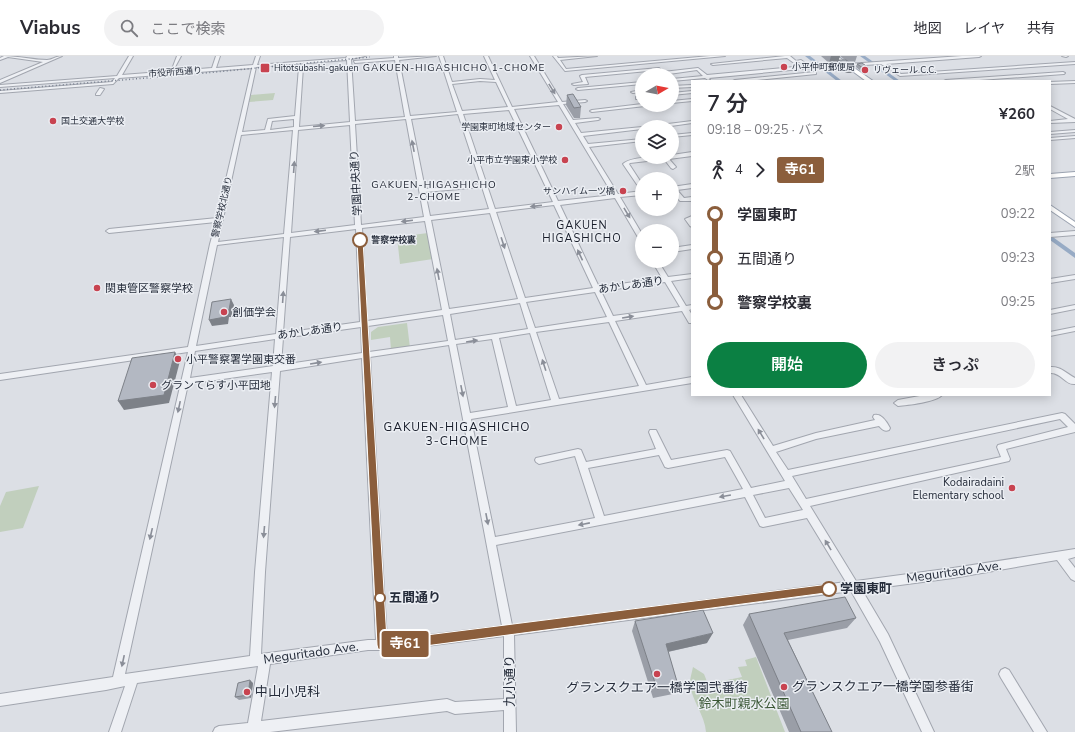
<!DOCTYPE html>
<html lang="ja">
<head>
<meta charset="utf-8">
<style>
  :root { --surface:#fff; --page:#f2f2f3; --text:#2b2b33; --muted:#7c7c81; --line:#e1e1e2; --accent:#0b8043 }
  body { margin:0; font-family:"Nunito Sans","Noto Sans JP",sans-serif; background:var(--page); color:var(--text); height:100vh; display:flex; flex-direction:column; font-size:15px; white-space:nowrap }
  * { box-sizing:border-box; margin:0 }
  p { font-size:13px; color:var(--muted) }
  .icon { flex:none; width:22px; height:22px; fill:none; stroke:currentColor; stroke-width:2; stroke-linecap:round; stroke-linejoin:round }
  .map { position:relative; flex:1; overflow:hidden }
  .details { position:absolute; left:691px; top:24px; width:360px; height:316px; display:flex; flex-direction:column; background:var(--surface); border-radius:0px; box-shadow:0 2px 10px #0003 }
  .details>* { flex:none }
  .badge { padding:0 8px; border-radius:3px; font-size:14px; line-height:26px }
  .needle { width:26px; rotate:80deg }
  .tools { position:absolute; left:635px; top:12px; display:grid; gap:8px }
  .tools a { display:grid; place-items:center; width:44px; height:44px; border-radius:50%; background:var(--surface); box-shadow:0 2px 10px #0003; font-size:20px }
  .map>.badge { position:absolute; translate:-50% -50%; box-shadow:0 0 0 2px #fff }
  .legs { display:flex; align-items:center; gap:6px; height:44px; padding:0 16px; font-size:13px }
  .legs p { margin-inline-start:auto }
  .headline { display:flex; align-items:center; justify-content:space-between; height:68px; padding:0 16px }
  h1 { font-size:22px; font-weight:600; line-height:30px }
  .primary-button { display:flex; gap:8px; margin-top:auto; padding:8px 16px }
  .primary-button a { flex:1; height:46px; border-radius:24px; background:var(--accent); color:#fff; font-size:16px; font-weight:600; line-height:46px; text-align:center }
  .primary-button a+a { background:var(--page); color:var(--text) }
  ul { padding:0 16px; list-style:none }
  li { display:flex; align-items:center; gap:14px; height:44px; font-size:15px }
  li i { display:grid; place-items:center; width:6px; height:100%; margin:0 5px; background:currentColor }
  li i::after { content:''; width:10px; height:10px; margin:-5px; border:3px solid; border-radius:50%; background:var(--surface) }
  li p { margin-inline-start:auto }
  li:first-child i { background:linear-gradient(#0000 50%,currentColor 0) }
  li:last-child i { background:linear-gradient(currentColor 50%,#0000 0) }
  header { display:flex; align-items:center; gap:24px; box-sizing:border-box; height:56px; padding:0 20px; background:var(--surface); border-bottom:1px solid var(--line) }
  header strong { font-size:19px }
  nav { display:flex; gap:22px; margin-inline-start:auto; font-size:14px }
  .search { width:280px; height:36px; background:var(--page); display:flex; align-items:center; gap:10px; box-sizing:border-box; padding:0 14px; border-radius:22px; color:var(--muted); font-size:15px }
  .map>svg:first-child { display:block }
  .green { fill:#c1cfbd }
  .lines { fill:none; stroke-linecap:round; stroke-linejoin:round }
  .canal { fill:#97abc5; fill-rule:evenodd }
  .minor-casing { stroke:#a2a6af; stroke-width:2 }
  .major-casing { stroke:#9ba3b1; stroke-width:2 }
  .minor { fill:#eef0f4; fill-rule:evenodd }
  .major { fill:#fff; fill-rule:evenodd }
  .rail { stroke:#767e8e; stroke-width:1.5; stroke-dasharray:1 2.5; stroke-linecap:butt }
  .wall { fill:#9a9ea7 }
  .shaded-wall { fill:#7d8188 }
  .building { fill:#b3b8c2; stroke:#7d8188 }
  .oneway { fill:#8a8e98 }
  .line-1 { fill:#8b5e3c; stroke:#fff }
  .poi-dot { fill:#c84350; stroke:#ebeef3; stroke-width:1.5 }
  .stop-1-dot { fill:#fff; stroke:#8b5e3c; stroke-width:2 }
  .labels { text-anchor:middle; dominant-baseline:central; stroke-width:3; stroke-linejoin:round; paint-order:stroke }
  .far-poi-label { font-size:9px; fill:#262d3b; stroke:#ebeef3; text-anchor:start }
  .far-street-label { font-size:9px; fill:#262d3b; stroke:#ebeef3 }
  .far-stop-label { font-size:9px; font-weight:bold; fill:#262d3b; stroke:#ebeef3; text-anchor:start }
  .far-neighbourhood-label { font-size:10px; letter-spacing:1px; fill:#191e2b; stroke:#ebeef3 }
  .street-label { font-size:11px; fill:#262d3b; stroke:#ebeef3 }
  .far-quarter-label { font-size:11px; letter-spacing:1px; fill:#191e2b; stroke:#ebeef3 }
  .poi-label { font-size:11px; fill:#262d3b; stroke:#ebeef3; text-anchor:start }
  .neighbourhood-label { font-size:12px; letter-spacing:1px; fill:#191e2b; stroke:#ebeef3 }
  .near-street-label { font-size:13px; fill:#262d3b; stroke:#ebeef3 }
  .near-stop-label { font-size:13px; font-weight:bold; fill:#262d3b; stroke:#ebeef3; text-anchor:start }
  .near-poi-label { font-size:13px; fill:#262d3b; stroke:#ebeef3; text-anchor:start }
  .near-park-label { font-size:13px; fill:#395634; stroke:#ebeef3 }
</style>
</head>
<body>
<header>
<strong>Viabus</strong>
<div class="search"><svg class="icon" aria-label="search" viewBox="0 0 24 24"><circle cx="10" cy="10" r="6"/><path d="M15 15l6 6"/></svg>ここで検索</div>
<nav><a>地図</a><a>レイヤ</a><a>共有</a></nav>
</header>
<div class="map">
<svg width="1075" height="676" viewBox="0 0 1075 676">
  <rect width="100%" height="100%" fill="#dcdfe5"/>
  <!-- green -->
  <g class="green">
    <path d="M275,37l-2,7 -24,2 2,-7z"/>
    <path d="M428,177l5,26 -33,5 -3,-27z"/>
    <path d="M407,267l3,25 -19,2 -1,-13 -19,3v-8l7,-5z"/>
    <path d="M39,430l-16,42 -23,4v-26l6,-14z"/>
    <path d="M756,601l29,75h-79c-1,-17 -15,-32 -16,-49 0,-5 2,-11 3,-16l11,7 4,10 34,-7 -4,-10 9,-1 -2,-6z"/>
  </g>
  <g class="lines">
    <!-- canal -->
    <g class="canal">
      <path d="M805,0h5l32,25h-5z"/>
      <path d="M860,0h5l35,25h-5z"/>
      <path d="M1050,179l25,18v5l-25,-18z"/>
    </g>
    <defs>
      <g id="minor">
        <path d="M4,0c14,0 30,4 43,4 5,0 9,-4 15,-4l-62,27v-3l43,-18 -35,-5 -8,3v-2z"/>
        <path d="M129,0h4l-11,19 90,-7 4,-12h4l-4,12 37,-3 3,-9h4l-3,9 89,-7 1,-2h18l-14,3 4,62 50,-4 -10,-57 -40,3 -1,-2 40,-3v-2h4v2l38,-2 -37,4 11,56 47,-4 -18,-56h4l9,26 28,-3 15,1 -11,-24h4l24,51 46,-5 -28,-46h4l28,46 23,-2 2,1 -2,1 -22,2 10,16 25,-2 2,1 -2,1 -23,3 6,10 61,-6h2h-2v2l-59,7 5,8 54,-5v2l-53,6 29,47 24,-3v4l-22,2 22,37v7l-3,-2 -24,-41 -55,7 39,82 63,-9 -10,-17h6l10,16 24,-3v4l-21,3 15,25 6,-1v4l-3,1 3,5v8h-3l-7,-12 -67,10 31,64 46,-8v6l-221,36 24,118 100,-19 -20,-62 -36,8 -3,-2 -1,-2 1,-2 42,-9 3,1 5,12 70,-13 -7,-17 1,-2h6l15,30 56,-10 3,1 21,37 34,-7 -52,-86h8l32,51 43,-13 59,-13 -2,-3 1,-2c7,-2 13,7 16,13l-1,2c-5,2 -7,-1 -10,-4l-63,13 -40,13 12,18 274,-57 3,1 10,10v8l-69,17 4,10 -1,2 -199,45 46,75 97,-13 122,-19v8l-7,2 7,9v13l-4,-2 -14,-19 -104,18 -91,12 26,44 46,98h-12l-42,-90 -29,-51 -337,44 2,97h-12v-22l-49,4 -8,-3 -177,21h-57l2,-4 4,-2 29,-3 10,-57 -121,17 -16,49h-12l16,-46 -19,4 -106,16v-12l113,-17 75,-325 -188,28v-6l188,-27 22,-103 6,-22 -107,11 -3,-2 3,-2 108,-11 35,-150 -133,10 -6,6 -113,9v-2l112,-9 3,-4 -115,9v-2l117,-9zM347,4l3,62 -51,5 4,-60 -2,-1 -2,1 -4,49 -27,3 -3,11 -23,2 14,-65zM480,25l16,1 12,25 -46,4 -10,-27zM559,49l54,90 -55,6 -44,-92zM509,54l44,92 -58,7 -32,-95zM458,58l23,70 -56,5 -14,-70zM294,63v8l-24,3 2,-9zM406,63l18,98 -63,8 -6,-101zM350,69l5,100 -64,8 7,-103zM293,74l-9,104 -66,8 23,-107zM482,131l7,22 -59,7 -5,-24zM554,149l39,83 -68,10 -29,-86zM490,157l28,86 -69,10 -18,-89zM425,165l17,89 -75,11 -5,-93zM356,173l4,93 -77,11 7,-96zM284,181l-8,97 -80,12 21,-101zM665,226l15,25 -67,9 -12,-25zM595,236l12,25 -72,11 -9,-26zM520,247l8,26 -73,11 -5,-26zM443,259l5,26 -79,11 -1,-26zM609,266l30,64 -80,13 -23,-67zM361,271l1,26 -81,12 2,-27zM530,277l21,67 -35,6 -17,-68zM275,283l-2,27 -83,12 5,-27zM492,283l16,68 -38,6 -14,-69zM449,289l53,281 -115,14 -17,-283zM362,302l14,282h-8l-107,14 4,-82 15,-201zM272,316l-17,200 -5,84 -125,18 63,-290zM1060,363l8,8 -70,18 -1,2 4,10 -195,42 -14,-23zM659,399l6,12 3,1 57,-11 18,32 -139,27 -16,-48zM789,432l14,22 -38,8 -12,-23zM745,441l15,29 3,1 44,-9 39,64 -334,43 -16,-80zM504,580v63l-49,3 -8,-3 -186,22 9,-57 98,-14h27z"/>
        <path d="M177,0h4l-7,13h-2z"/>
        <path d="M553,0h4l1,2 39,-2 -37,4 6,9 144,-13h15l-160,15z"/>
        <path d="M785,0h5l6,5 5,-1 8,6 34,-3 5,1 114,-8h19l-2,1 -93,7 15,10 174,-12v2l-175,12 -19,-12 -33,2 -5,-1 -134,13 1,1 -2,1 -3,-2 -33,3v-2l31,-3 -6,-6 -35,5 -4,-5 -73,7 3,7 -14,1 -2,-1 11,-2 -3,-6 2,-1 77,-7 4,4 35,-4 9,7 98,-9 -6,-4 -5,1 -7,-5 -74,7 -2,-1z"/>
        <path d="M1062,0h6l-2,1z"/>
        <path d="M815,16h1v2l-68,7h-15l2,-1z"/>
        <path d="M1063,16l2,1 -1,1 -99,7h-21l2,-1z"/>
        <path d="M1075,25v2l-25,1v-2z"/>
        <path d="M642,26v2l-64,6 -2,-1 2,-1z"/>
        <path d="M692,29v2l-20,1v-2z"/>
        <path d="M100,32l4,1 -4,6h-4v-1z"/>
        <path d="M642,34v2l-9,1 -2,-1z"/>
        <path d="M692,35v2l-20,2v-2z"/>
        <rect x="636" y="41" width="6" height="2"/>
        <path d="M692,43v2l-20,2v-2z"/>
        <path d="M642,48v1h5l-2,1 -53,6 -2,-1 2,-1z"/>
        <path d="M1050,50l25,13v3l-25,1v-2l18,-2 -18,-10z"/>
        <path d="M692,65v2l-28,4h-14l2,-1z"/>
        <path d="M1075,74v2l-25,2v-2z"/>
        <path d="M692,77v2l-20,2v-2z"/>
        <path d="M1075,80v2l-25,2v-2z"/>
        <path d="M692,96v4l-23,3 7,8 -3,2 -2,-1 -7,-9 -34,4 -1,1 13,20v6l-2,-1 -17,-25c7,-8 38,-7 49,-7v-2z"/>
        <path d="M692,128v4l-15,2 7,8 8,-1v4h-12l-8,-10v-4z"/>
        <path d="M692,160v11l-2,-1 -5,-7z"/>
        <path d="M1075,175v4l-25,2v-4z"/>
        <path d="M692,189v4l-20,3v-4z"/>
        <path d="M1075,219v4l-25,4v-4z"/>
        <path d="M1075,249v4l-25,5v-4z"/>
        <path d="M1075,271v4l-25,5v-4z"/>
        <path d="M1050,311c11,-1 17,7 25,11v6c-10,1 -14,-12 -25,-11z"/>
        <path d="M925,339h17c-6,7 -34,10 -44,11l-4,-3 4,-3z"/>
        <path d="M1005,612l4,2 38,62h-13l-33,-54 -2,-4 2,-4z"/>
      </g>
      <g id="major">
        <path d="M832,0h5l36,25h-7z"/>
        <path d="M1075,116v4l-25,2v-4z"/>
        <path d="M1050,149l25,17v5l-25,-17z"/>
      </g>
    </defs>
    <!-- minor casing -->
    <use href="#minor" class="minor-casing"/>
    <!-- major casing -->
    <use href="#major" class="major-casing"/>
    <!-- minor -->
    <use href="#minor" class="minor"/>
    <!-- major -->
    <use href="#major" class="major"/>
    <!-- rail -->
    <path class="rail" d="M0,34l195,-16 175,-17"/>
  </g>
  <!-- wall -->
  <g class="wall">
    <path d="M821,0h19l-2,6 -9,1z"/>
    <path d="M840,0h17l-2,6h-5l5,4 -3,7h-6l-10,-6 2,-7h7z"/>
    <path d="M857,8l12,4 -2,3 -5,1 -6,-5z"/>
    <path d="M567,39l14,12 -1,11h-6l-8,-13z"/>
    <path d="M749,558l107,4 -9,10 -59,12 44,92h-43l-46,-107z"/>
    <path d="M635,565l72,22 -39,9 10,33 -5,9 -20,4 -21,-67z"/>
    <path d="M253,627l-2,15 -12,2 -4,-3z"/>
  </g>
  <!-- shaded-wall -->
  <g class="shaded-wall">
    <path d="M831,0h9l-2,6 -9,1z"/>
    <path d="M848,10h7l-3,7h-6z"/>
    <path d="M863,12h6l-2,3 -5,1z"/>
    <path d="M231,243l3,6 -2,12h-3l-1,7 -16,2 -3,-6 17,-9z"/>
    <path d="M175,296l5,9 -11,42 -45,7 -6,-9z"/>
    <path d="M713,577l-6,10 -45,10 4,-9z"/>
    <path d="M250,624l3,3 -2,15 -3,-3z"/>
  </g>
  <!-- building -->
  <g class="building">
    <path d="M838,4h8l9,6h-7z"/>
    <path d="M862,7l7,5h-6l-6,-4z"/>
    <path d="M573,38l8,13 -7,1 -7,-13z"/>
    <path d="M231,243l-2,11 -3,1 -1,6 -16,3 3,-18z"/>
    <path d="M175,296l-11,43 -46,6 14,-43z"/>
    <path d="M845,541l11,21 -72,15 48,99h-31l-52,-118z"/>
    <path d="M703,554l10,23 -47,11 12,41 -21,4 -22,-68z"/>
    <path d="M250,624l-2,15 -13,2 3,-14z"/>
  </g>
  <!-- one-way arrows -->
  <defs><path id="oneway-solid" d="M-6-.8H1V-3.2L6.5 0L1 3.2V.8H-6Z"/></defs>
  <g class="oneway">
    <use href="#oneway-solid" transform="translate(552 33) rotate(58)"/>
    <use href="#oneway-solid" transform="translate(319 70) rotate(-5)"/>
    <use href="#oneway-solid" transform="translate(413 90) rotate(-101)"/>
    <use href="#oneway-solid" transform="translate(294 111) rotate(-86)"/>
    <use href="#oneway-solid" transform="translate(536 150) rotate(173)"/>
    <use href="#oneway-solid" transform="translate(627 157) rotate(59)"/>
    <use href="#oneway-solid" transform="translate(407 165) rotate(173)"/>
    <use href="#oneway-solid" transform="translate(320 175) rotate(173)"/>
    <use href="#oneway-solid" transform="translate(503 187) rotate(72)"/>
    <use href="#oneway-solid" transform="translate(580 199) rotate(-115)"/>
    <use href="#oneway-solid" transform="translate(438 218) rotate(-101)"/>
    <use href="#oneway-solid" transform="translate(283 241) rotate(-86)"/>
    <use href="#oneway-solid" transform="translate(628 261) rotate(-9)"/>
    <use href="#oneway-solid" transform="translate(472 285) rotate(-9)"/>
    <use href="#oneway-solid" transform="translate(316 307) rotate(-9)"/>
    <use href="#oneway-solid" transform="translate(544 309) rotate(-108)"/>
    <use href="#oneway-solid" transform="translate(462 335) rotate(79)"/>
    <use href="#oneway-solid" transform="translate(275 346) rotate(95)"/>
    <use href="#oneway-solid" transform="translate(179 351) rotate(102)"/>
    <use href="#oneway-solid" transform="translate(761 378) rotate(-121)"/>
    <use href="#oneway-solid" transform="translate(725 440) rotate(170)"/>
    <use href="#oneway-solid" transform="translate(487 463) rotate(79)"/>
    <use href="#oneway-solid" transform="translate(584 468) rotate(169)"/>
    <use href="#oneway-solid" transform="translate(264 476) rotate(95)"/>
    <use href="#oneway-solid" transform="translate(151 478) rotate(103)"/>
    <use href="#oneway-solid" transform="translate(828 489) rotate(-121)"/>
    <use href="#oneway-solid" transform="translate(123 605) rotate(102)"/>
  </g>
  <!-- line-1 -->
  <path class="line-1" d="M360,182l3,2 24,400 442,-56 4,2 1,3 -1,3 -438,58h-13l-4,-1 -1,-4 -20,-405z"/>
  <!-- markers -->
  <g class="poi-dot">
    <circle cx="784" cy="11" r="4"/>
    <rect x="260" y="7" width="10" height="10" rx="2"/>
    <circle cx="865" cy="14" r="4"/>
    <circle cx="53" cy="65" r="4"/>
    <circle cx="559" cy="71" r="4"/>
    <circle cx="565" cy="104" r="4"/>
    <circle cx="623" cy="135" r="4"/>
    <circle cx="97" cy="232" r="4"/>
    <circle cx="224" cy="256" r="4"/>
    <circle cx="178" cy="303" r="4"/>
    <circle cx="153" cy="329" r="4"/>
    <circle cx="1012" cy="432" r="4"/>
    <circle cx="657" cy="618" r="4"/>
    <circle cx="784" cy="631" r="4"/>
    <circle cx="247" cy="636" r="4"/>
  </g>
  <g class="stop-1-dot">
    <circle cx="360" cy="184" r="7"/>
    <circle cx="829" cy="533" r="7"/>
    <circle cx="380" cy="542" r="5"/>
  </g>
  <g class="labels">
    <!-- far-poi labels -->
    <g class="far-poi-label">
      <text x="792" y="11">小平仲町郵便局</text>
      <text x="274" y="12">Hitotsubashi-gakuen</text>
      <text x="873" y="14">リヴェール C.C.</text>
      <text x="61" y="65">国土交通大学校</text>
      <text x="551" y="71" text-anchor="end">学園東町地域センター</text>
      <text x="557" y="104" text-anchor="end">小平市立学園東小学校</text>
      <text x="615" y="135" text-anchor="end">サンハイム一ツ橋</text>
    </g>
    <!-- far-street labels -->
    <g class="far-street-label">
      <text transform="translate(175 16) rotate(-4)">市役所西通り</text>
      <text transform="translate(222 151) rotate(-77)">警察学校北通り</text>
    </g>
    <!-- far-stop labels -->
    <g class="far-stop-label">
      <text x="371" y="184">警察学校裏</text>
    </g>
    <!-- far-neighbourhood labels -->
    <g class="far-neighbourhood-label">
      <text x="454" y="12">GAKUEN-HIGASHICHO 1-CHOME</text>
      <text x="434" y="129">GAKUEN-HIGASHICHO<tspan x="434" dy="12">2-CHOME</tspan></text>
    </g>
    <!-- street labels -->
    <g class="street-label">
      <text transform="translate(356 127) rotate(-93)">学園中央通り</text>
      <text transform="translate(631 229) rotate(-8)">あかしあ通り</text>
      <text transform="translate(310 275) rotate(-8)">あかしあ通り</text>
    </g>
    <!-- far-quarter labels -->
    <g class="far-quarter-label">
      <text x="582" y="169">GAKUEN<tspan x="582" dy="13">HIGASHICHO</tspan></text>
    </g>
    <!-- poi labels -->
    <g class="poi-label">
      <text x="105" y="232">関東管区警察学校</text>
      <text x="232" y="256">創価学会</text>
      <text x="186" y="303">小平警察署学園東交番</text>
      <text x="161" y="329">グランてらす小平団地</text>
      <text x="1004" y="426" text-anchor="end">Kodairadaini<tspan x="1004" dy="13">Elementary school</tspan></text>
    </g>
    <!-- neighbourhood labels -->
    <g class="neighbourhood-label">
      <text x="457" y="371">GAKUEN-HIGASHICHO<tspan x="457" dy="14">3-CHOME</tspan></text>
    </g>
    <!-- near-street labels -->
    <g class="near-street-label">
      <text transform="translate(954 516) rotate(-8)">Meguritado Ave.</text>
      <text transform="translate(311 597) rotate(-8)">Meguritado Ave.</text>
      <text transform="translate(510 625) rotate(-90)">九小通り</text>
    </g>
    <!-- near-stop labels -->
    <g class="near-stop-label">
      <text x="840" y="533">学園東町</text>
      <text x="389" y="542">五間通り</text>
    </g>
    <!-- near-poi labels -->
    <g class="near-poi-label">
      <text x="792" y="631">グランスクエア一橋学園参番街</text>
      <text x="657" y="632" text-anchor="middle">グランスクエア一橋学園弐番街</text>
      <text x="255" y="636">中山小児科</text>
    </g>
    <!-- near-park labels -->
    <g class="near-park-label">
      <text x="744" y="648">鈴木町親水公園</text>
    </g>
  </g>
</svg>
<div class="tools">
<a><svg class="needle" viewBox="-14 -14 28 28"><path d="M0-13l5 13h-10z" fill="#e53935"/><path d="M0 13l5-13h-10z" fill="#7c7c81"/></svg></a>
<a><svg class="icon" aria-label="layers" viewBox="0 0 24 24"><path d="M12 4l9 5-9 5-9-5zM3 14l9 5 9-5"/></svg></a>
<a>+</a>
<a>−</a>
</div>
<b class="badge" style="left:405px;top:588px;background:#8b5e3c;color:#fff">寺61</b>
<section class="details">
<div class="headline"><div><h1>7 分</h1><p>09:18 – 09:25 · バス</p></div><b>¥260</b></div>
<div class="legs"><svg class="icon" aria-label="walk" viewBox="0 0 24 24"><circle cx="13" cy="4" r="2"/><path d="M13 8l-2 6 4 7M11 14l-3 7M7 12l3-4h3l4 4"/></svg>4<svg class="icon" aria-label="forward" viewBox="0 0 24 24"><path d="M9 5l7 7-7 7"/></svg><b class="badge" style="background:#8b5e3c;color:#fff">寺61</b><p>2駅</p></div>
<ul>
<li><i style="color:#8b5e3c"></i><b>学園東町</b><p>09:22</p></li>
<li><i style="color:#8b5e3c"></i><span>五間通り</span><p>09:23</p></li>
<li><i style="color:#8b5e3c"></i><b>警察学校裏</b><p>09:25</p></li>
</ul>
<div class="primary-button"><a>開始</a><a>きっぷ</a></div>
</section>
</div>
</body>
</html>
